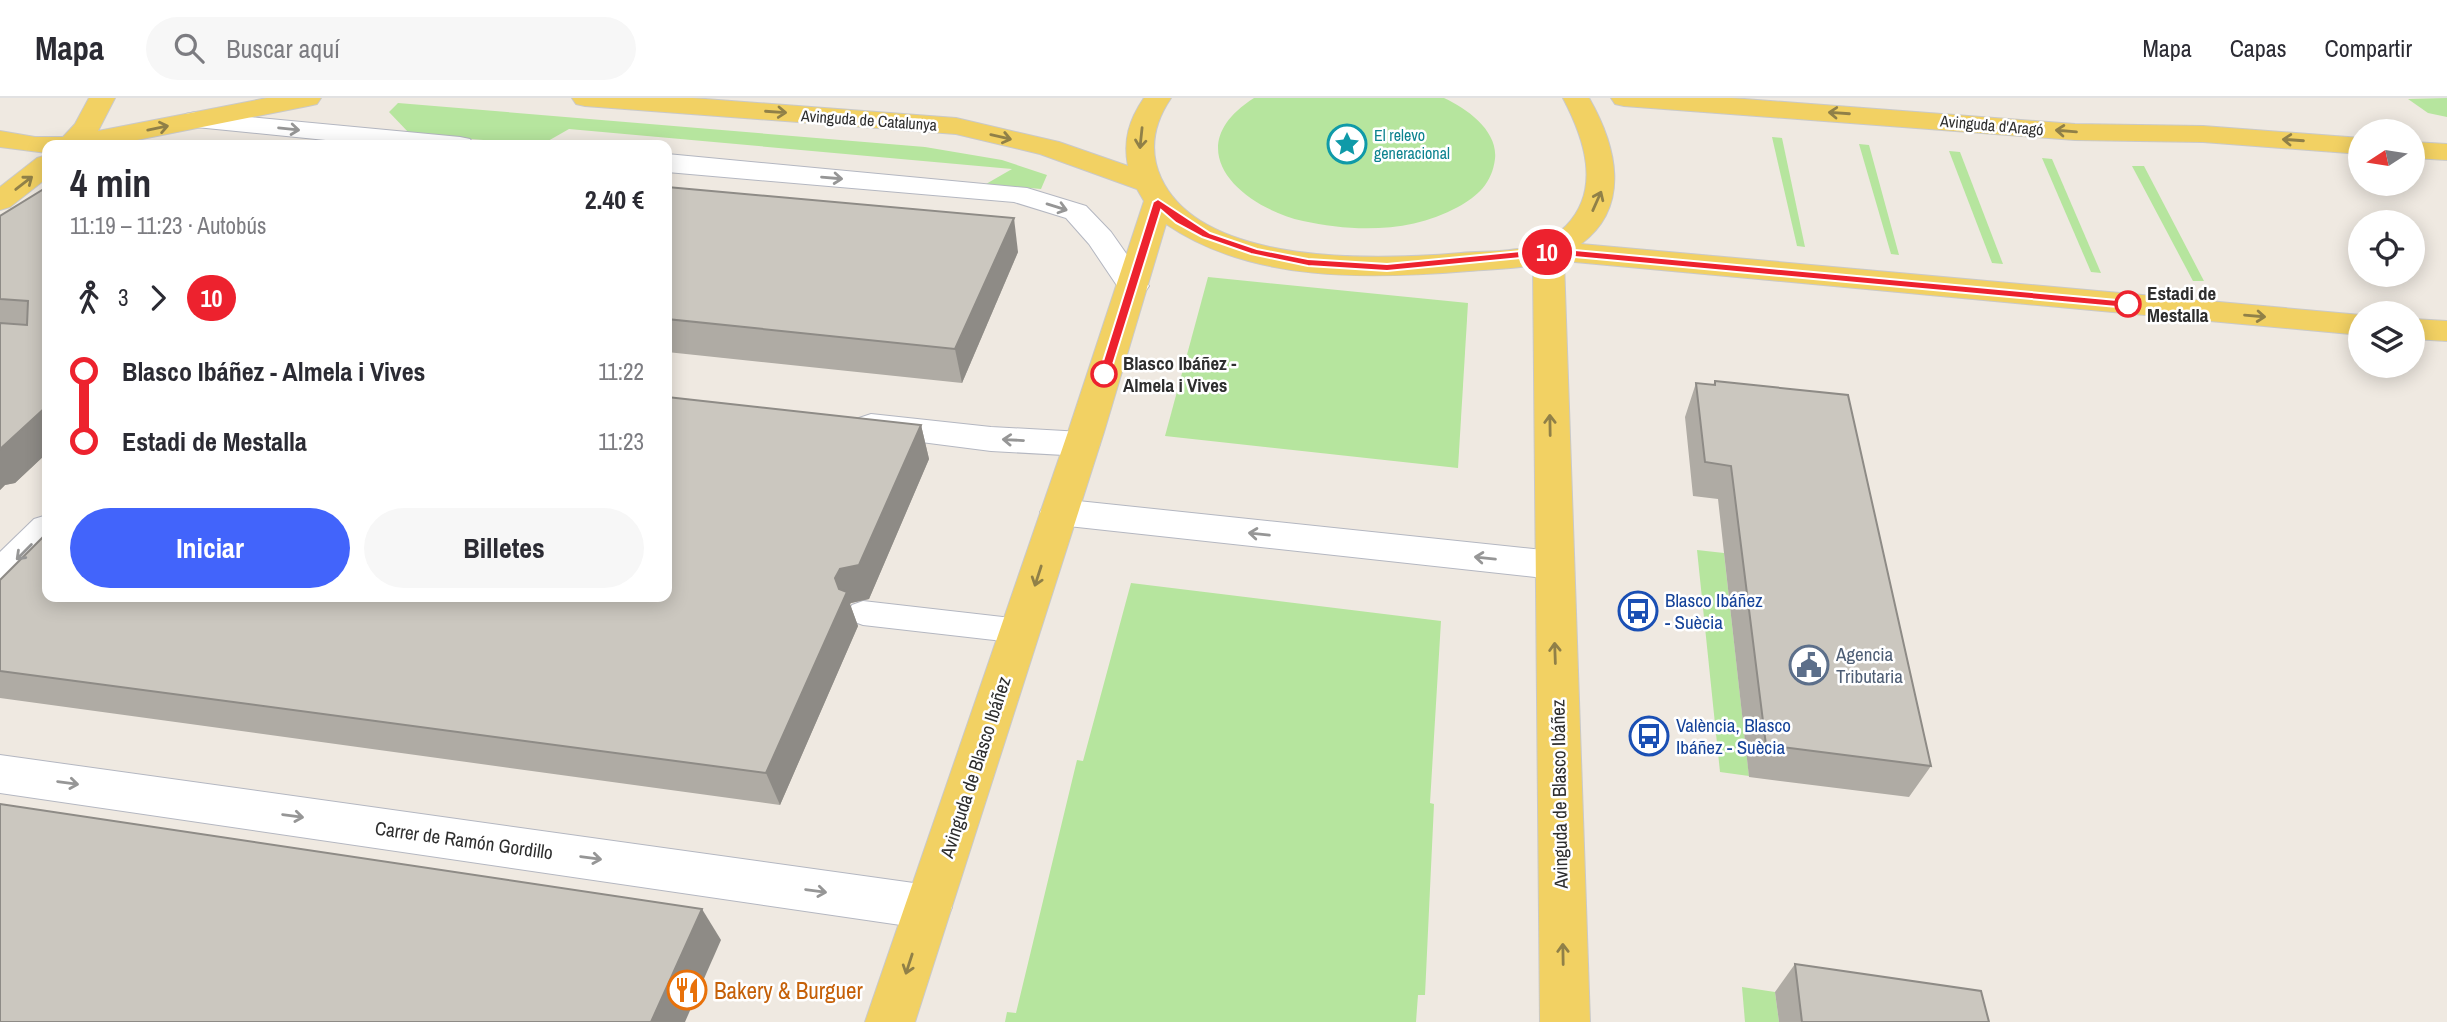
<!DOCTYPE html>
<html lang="es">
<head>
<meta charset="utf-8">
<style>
  :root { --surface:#fff; --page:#f7f7f7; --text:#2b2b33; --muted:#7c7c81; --line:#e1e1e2; --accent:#4264fb }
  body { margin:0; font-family:"Archivo Narrow",sans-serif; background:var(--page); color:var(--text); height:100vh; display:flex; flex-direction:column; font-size:26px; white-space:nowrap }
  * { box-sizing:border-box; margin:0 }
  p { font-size:23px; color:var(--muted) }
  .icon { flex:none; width:38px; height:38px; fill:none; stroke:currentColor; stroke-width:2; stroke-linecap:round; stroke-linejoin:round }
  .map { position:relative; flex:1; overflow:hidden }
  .drawer { position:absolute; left:42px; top:42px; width:630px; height:462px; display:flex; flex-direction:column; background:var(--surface); border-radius:14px; box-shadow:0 4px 18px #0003 }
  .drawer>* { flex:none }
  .badge { padding:0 14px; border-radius:23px; font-size:24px; line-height:46px }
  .needle { width:46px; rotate:258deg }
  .controls { position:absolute; left:2348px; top:21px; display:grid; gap:14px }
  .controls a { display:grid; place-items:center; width:77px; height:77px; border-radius:50%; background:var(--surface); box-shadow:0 4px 18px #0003; font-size:35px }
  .map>.badge { position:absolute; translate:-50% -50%; box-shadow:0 0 0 4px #fff }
  .legs { display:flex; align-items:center; gap:10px; height:77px; padding:0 28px; font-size:23px }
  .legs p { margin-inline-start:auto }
  .overview { display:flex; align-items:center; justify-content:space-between; height:119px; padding:0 28px }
  h1 { font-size:38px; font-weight:800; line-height:52px }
  .cta { display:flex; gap:14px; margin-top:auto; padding:14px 28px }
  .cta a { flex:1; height:80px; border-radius:42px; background:var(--accent); color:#fff; font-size:28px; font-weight:800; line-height:80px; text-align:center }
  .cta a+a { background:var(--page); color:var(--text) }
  ul { padding:0 28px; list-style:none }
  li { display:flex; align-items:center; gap:24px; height:70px; font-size:26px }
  li i { display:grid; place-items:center; width:10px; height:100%; margin:0 9px; background:currentColor }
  li i::after { content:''; width:18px; height:18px; margin:-9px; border:5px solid; border-radius:50%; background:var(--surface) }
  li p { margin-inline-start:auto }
  li:first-child i { background:linear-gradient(#0000 50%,currentColor 0) }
  li:last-child i { background:linear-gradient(currentColor 50%,#0000 0) }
  header { display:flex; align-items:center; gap:42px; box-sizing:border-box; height:98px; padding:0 35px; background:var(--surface); border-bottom:2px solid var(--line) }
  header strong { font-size:33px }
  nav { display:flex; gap:38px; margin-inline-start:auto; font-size:24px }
  .search { width:490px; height:63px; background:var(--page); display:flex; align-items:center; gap:18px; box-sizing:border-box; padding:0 24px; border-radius:38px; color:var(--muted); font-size:26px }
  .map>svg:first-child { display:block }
  .green { fill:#b6e59e }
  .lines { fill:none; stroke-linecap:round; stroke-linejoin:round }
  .pedestrian-casing { stroke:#b4b7c1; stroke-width:2 }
  .minor-casing { stroke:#b4b7c1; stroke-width:2 }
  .primary-casing { stroke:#c9c9c9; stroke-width:2 }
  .pedestrian { fill:#fff; fill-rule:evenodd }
  .minor { fill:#fff; fill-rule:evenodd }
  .primary { fill:#f2d163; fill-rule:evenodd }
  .wall { fill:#afaba4 }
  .shaded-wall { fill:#8e8b86 }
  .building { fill:#cbc7bf; stroke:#8e8b86; stroke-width:2 }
  .oneway { stroke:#908048 }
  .oneway2 { stroke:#969696 }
  .line-1 { fill:#ed222e; stroke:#fff; stroke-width:2 }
  .stop-1-dot { fill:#fff; stroke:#ed222e; stroke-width:3.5 }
  .labels { text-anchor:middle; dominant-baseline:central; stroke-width:5; stroke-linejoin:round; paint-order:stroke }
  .far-street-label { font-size:16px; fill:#2e2e2e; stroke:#fff }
  .far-culture-label { font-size:16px; fill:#0d838f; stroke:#fff; text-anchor:start }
  .stop-label { font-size:19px; font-weight:bold; fill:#2e2e2e; stroke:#fff; text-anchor:start }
  .transit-label { font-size:19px; fill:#164399; stroke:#fff; text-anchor:start }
  .service-label { font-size:19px; fill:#4e5e75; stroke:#fff; text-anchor:start }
  .street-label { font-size:19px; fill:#2e2e2e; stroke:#fff }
  .near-food-label { font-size:23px; fill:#c56008; stroke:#fff; text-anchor:start }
</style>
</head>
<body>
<header>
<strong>Mapa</strong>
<div class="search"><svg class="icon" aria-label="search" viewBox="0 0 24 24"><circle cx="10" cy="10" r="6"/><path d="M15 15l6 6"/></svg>Buscar aquí</div>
<nav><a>Mapa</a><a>Capas</a><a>Compartir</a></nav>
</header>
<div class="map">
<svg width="2447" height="924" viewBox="0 0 2447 924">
  <rect width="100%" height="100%" fill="#efe9e1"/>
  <!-- green -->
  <g class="green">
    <path d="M1254,0h190c24,11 54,33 51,61 -3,24 -17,37 -37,48 -47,26 -105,25 -155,14 -65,-15 -126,-74 -49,-123z"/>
    <path d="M2447,0v19l-19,-4 -20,-14z"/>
    <path d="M398,5l527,44 77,13 45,15 -6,14 -55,-5 26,-15 -443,-40 -28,16 -105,-9 -27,-3 -20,-21z"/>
    <path d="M1772,39l10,1 23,109 -8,-1z"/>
    <path d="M1859,46l10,1 30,110 -8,-1z"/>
    <path d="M1949,53l11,1 43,112 -11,-1z"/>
    <path d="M2042,60l10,1 49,114 -10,-1z"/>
    <path d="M2132,68h12l60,115h-11z"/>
    <path d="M1208,179l260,26 -10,165 -293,-32z"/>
    <path d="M1697,452l27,3 25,223 -29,-4z"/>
    <path d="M1131,485l310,38 -11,182 4,1 -9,191h-7l-2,27h-411l2,-10 9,1 61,-253 6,1z"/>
    <path d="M1742,889l33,5 4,30h-34z"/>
  </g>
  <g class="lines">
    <defs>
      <path id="pedestrian" d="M863,503l157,18 11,3 5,9 -5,9 -11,3 -157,-18 -11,-4 -4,-8 4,-8z"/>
      <g id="minor">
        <path d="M196,14l264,25 10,2 4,6h-99l-189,-19 -4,-6 4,-6z"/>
        <path d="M667,56l360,34 59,18 25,26 38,54 -5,7 -11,3 -11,-3 -33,-49 -23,-26 -52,-16 -347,-30z"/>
        <path d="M871,316l120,13 91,5 13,3 5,9 -5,9 -13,3 -91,-5 -132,-17 -6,-8 6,-8z"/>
        <path d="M1059,401l494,52 14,4 5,10 -5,10 -14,4 -494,-54 -13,-4 -6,-9 6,-9z"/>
        <path d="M47,417v37l-33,34 -14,5v-39l34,-33z"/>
        <path d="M0,657l928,130 17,7 7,15 -7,15 -17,7 -928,-136z"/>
      </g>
      <g id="primary">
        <path d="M89,0h26l-17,33 169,-33h54l-4,6 -9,2 -196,39h-65v8l-47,-6v-16l35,6h28l12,-13z"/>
        <path d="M572,0h120l264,20 103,24 69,24c-5,-26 1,-46 16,-68h27c-17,25 -23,51 -10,80 41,89 218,82 300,75 37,-3 77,2 105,-27 36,-37 18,-88 -3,-128h26c27,47 43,108 -8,146l780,71v20l-797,-74 26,761h-50l-7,-757c-21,4 -43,4 -64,6 -99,8 -217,12 -303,-47l-62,208 -189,590h-50l203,-590 76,-231 -7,-12 -97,-35 -84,-20 -371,-28 -9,-2z"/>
        <path d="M1611,0h120l344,26 128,2 158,12v16l-158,-12 -128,-2 -451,-34 -9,-2z"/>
        <path d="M2413,44l34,2v16l-34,-2z"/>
        <path d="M47,57v23l-37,29 -10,3v-23l37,-29z"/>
        <path d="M2413,221l34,2v20l-34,-2z"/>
      </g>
    </defs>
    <!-- pedestrian casing -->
    <use href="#pedestrian" class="pedestrian-casing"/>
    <!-- minor casing -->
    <use href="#minor" class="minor-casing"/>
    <!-- primary casing -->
    <use href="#primary" class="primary-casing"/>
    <!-- pedestrian -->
    <use href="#pedestrian" class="pedestrian"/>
    <!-- minor -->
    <use href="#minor" class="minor"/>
    <!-- primary -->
    <use href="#primary" class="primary"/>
  </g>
  <!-- wall -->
  <g class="wall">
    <path d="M47,89v266l-32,30 -10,2 -5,5v-274z"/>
    <path d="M667,89l351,65 -56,131 -295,-31z"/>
    <path d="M1715,283l216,385 -22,31 -160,-20 -31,-278 -25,-3 -8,-79 11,-34 17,2z"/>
    <path d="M921,327l8,34 -60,140 -18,4 -1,1 8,22 -78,179 -780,-107v-118z"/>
    <path d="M1795,866l194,58h-210l-4,-30z"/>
  </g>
  <!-- shaded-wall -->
  <g class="shaded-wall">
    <path d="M1014,120l4,34 -56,131 -7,-34z"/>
    <path d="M47,308v47l-32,30 -10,2 -5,5v-41z"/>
    <path d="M921,327l8,34 -60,140 -18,4 -1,1 8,22 -78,179 -14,-32 69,-195z"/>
    <path d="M702,811l19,31 -36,82h-34z"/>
  </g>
  <!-- building -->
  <g class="building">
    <path d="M123,43l45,4h-52z"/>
    <path d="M47,89v219l-47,43v-126l27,2 1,-24 -28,-2v-83z"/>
    <path d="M667,89l347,31 -59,131 -288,-30z"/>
    <path d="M1715,283l133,14 83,371 -165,-21 -35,-279 -26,-4 -9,-79 19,2z"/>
    <path d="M667,299l254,28 -62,140 -19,4 -5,9 4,11 8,3 -81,181 -766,-102v-91l47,-47v64h620z"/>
    <path d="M0,706l702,105 -51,113h-651z"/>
    <path d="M1795,866l186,27 8,31h-187z"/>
  </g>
  <!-- one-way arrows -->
  <defs><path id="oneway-shaft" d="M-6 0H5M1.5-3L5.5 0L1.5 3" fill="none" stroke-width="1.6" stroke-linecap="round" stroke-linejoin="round" transform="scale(1.75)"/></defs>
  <g class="oneway">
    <use href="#oneway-shaft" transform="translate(776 14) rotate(4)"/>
    <use href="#oneway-shaft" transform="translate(1839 15) rotate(-176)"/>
    <use href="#oneway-shaft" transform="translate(158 30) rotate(-12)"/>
    <use href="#oneway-shaft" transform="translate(2066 33) rotate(-175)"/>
    <use href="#oneway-shaft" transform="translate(1001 39) rotate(13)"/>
    <use href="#oneway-shaft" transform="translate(1141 40) rotate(96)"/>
    <use href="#oneway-shaft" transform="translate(2293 42) rotate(-176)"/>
    <use href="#oneway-shaft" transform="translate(24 85) rotate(-38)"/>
    <use href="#oneway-shaft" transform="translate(1597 103) rotate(-66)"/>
    <use href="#oneway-shaft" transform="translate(2255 218) rotate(5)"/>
    <use href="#oneway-shaft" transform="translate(1550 327) rotate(-91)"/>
    <use href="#oneway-shaft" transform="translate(1038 478) rotate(108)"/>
    <use href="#oneway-shaft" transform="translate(1555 555) rotate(-92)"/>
    <use href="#oneway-shaft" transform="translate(1563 856) rotate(-91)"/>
    <use href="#oneway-shaft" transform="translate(909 866) rotate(108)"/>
  </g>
  <g class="oneway2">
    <use href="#oneway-shaft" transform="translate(289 31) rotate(6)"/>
    <use href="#oneway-shaft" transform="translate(832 80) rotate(5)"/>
    <use href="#oneway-shaft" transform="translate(1057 109) rotate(17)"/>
    <use href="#oneway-shaft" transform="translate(1013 342) rotate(-177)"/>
    <use href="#oneway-shaft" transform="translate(1259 436) rotate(-174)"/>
    <use href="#oneway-shaft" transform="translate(24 454) rotate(135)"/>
    <use href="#oneway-shaft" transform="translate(1485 460) rotate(-174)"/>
    <use href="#oneway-shaft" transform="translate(68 685) rotate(8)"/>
    <use href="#oneway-shaft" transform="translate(293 718) rotate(8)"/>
    <use href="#oneway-shaft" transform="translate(591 760) rotate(8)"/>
    <use href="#oneway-shaft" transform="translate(816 793) rotate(8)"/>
  </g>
  <!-- line-1 -->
  <path class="line-1" d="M1158,101l52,34 47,16 51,10 79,5 166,-16 575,53 6,3 -6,4 -575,-53 -166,16 -79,-5 -57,-12 -49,-17 -26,-14 -15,-13 -51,164 -10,2 -1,-2 54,-172z"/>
  <!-- icons -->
  <defs>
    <symbol id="sight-ring" viewBox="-11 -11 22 22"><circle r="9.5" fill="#fff" stroke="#0f9aa8" stroke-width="1.5"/><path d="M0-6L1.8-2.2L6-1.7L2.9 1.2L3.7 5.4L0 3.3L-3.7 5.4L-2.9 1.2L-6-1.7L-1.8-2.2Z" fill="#0f9aa8"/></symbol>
    <symbol id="bus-ring" viewBox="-11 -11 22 22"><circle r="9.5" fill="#fff" stroke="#1a4fb4" stroke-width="1.5"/><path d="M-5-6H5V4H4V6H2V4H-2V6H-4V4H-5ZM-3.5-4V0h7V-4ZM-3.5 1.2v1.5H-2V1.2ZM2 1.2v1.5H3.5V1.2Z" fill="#1a4fb4"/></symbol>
    <symbol id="civic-ring" viewBox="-11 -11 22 22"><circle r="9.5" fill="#fff" stroke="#5c6f8a" stroke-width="1.5"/><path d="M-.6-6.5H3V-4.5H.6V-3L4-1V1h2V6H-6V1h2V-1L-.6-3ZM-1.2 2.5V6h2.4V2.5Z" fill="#5c6f8a"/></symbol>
    <symbol id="restaurant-ring" viewBox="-11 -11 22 22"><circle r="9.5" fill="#fff" stroke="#e8710a" stroke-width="1.5"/><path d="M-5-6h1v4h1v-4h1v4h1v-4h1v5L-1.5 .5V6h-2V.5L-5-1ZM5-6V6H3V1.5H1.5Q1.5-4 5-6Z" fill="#e8710a"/></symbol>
  </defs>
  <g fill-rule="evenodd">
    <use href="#sight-ring" x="1325" y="24" width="44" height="44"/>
    <use href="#bus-ring" x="1616" y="491" width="44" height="44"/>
    <use href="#civic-ring" x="1787" y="545" width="44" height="44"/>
    <use href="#bus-ring" x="1627" y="616" width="44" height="44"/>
    <use href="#restaurant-ring" x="665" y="870" width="44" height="44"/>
  </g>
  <!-- markers -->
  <g class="stop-1-dot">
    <circle cx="2128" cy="206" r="12"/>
    <circle cx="1104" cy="276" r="12"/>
  </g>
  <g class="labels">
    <!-- far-street labels -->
    <g class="far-street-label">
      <text transform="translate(869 22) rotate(4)">Avinguda de Catalunya</text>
      <text transform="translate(1992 27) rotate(5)">Avinguda d'Aragó</text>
    </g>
    <!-- far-culture labels -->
    <g class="far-culture-label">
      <text x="1374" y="37">El relevo<tspan x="1374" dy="18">generacional</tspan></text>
    </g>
    <!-- stop labels -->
    <g class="stop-label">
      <text x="2147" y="195">Estadi de<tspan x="2147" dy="22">Mestalla</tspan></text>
      <text x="1123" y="265">Blasco Ibáñez -<tspan x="1123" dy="22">Almela i Vives</tspan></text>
    </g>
    <!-- transit labels -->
    <g class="transit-label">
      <text x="1665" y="502">Blasco Ibáñez<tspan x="1665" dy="22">- Suècia</tspan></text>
      <text x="1676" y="627">València, Blasco<tspan x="1676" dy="22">Ibáñez - Suècia</tspan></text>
    </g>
    <!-- service labels -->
    <g class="service-label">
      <text x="1836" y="556">Agencia<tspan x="1836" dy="22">Tributaria</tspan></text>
    </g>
    <!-- street labels -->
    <g class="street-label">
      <text transform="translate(975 669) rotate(-72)">Avinguda de Blasco Ibáñez</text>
      <text transform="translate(1559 696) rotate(-91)">Avinguda de Blasco Ibáñez</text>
      <text transform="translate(464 742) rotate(8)">Carrer de Ramón Gordillo</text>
    </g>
    <!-- near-food labels -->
    <g class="near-food-label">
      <text x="714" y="892">Bakery &amp; Burguer</text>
    </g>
  </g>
</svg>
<div class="controls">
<a><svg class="needle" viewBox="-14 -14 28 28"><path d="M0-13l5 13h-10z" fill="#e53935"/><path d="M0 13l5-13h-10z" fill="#7c7c81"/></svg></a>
<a><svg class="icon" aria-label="locate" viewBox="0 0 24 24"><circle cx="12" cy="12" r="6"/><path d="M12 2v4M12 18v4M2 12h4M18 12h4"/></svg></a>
<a><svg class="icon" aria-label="layers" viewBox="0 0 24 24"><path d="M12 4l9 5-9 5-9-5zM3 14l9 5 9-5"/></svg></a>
</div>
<b class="badge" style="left:1547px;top:154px;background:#ed222e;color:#fff">10</b>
<section class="drawer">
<div class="overview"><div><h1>4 min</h1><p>11:19 – 11:23 · Autobús</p></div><b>2.40 €</b></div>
<div class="legs"><svg class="icon" aria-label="walk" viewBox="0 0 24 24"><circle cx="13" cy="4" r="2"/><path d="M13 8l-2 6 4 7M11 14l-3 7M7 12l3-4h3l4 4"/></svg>3<svg class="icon" aria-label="forward" viewBox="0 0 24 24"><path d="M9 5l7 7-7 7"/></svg><b class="badge" style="background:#ed222e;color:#fff">10</b></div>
<ul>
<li><i style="color:#ed222e"></i><b>Blasco Ibáñez - Almela i Vives</b><p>11:22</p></li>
<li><i style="color:#ed222e"></i><b>Estadi de Mestalla</b><p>11:23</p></li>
</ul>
<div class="cta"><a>Iniciar</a><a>Billetes</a></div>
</section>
</div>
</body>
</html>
